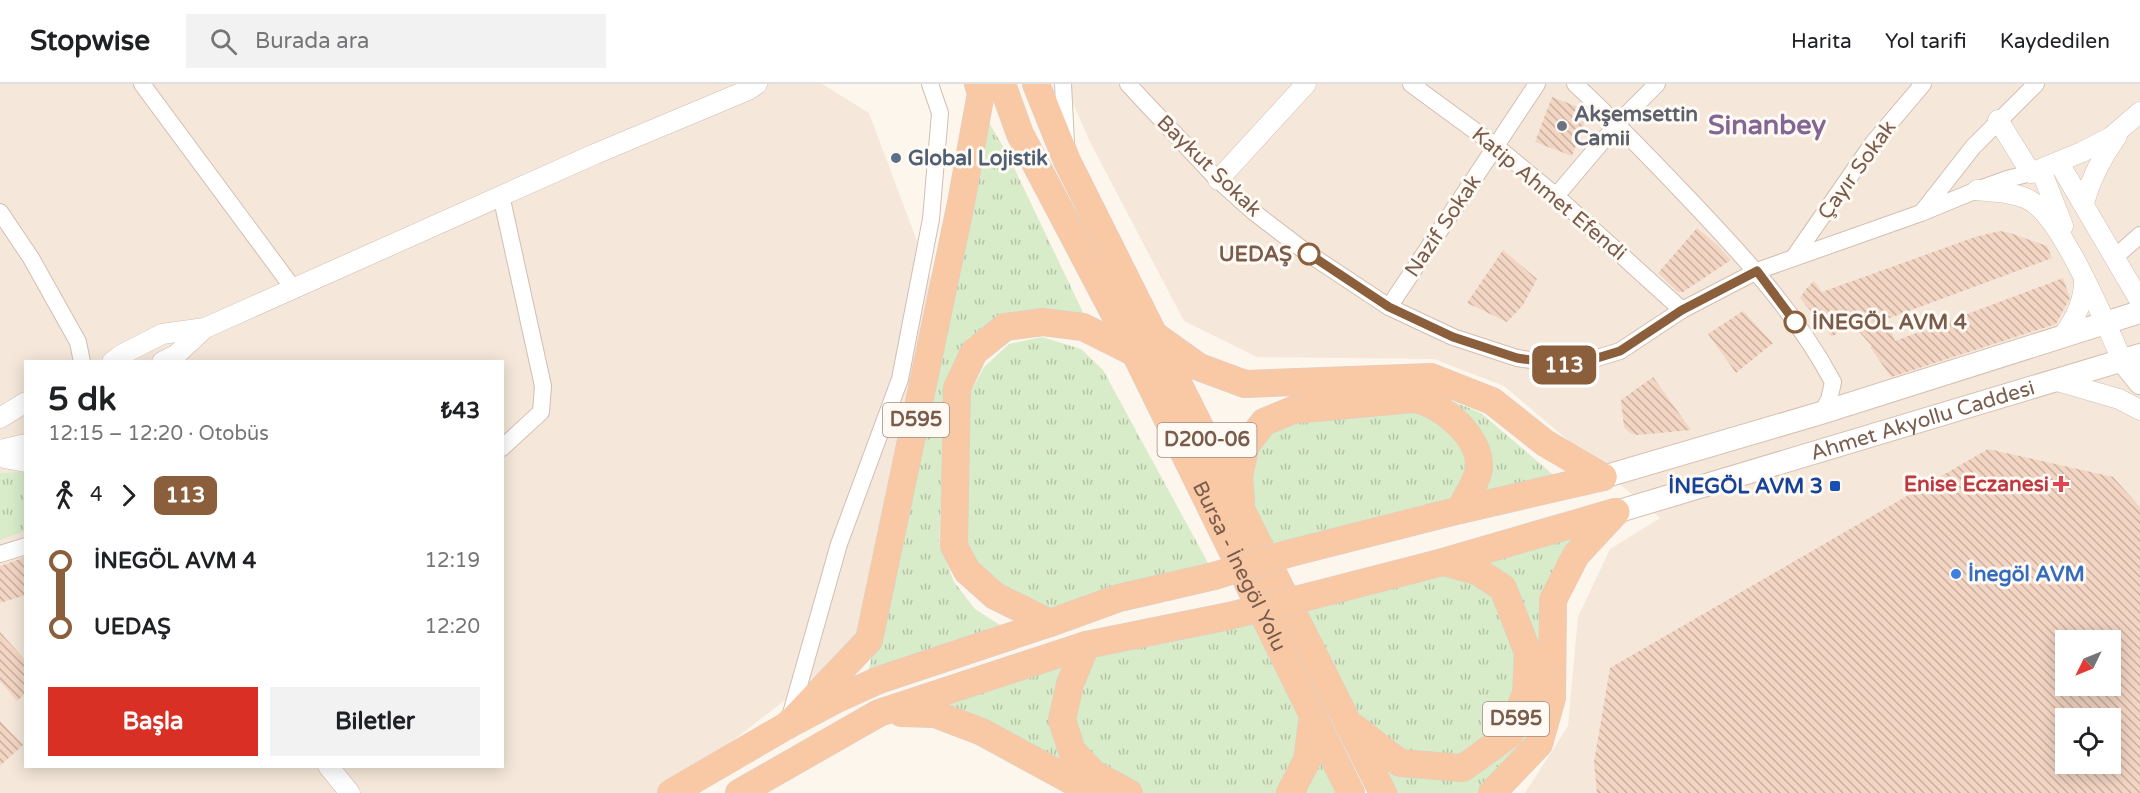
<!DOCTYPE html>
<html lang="tr">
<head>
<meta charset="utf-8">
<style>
  :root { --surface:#fff; --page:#f2f2f2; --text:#202124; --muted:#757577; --line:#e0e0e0; --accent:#d93025 }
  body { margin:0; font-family:"Varela Round",sans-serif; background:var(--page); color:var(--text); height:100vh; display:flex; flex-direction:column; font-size:22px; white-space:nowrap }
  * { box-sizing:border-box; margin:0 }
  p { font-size:20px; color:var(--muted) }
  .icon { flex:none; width:33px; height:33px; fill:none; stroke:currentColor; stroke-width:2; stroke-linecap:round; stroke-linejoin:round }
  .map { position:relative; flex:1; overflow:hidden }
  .details { position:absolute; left:24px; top:276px; width:480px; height:408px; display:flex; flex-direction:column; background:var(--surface); border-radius:0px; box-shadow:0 3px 15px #0003 }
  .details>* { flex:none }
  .badge { padding:0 12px; border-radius:9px; font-size:21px; line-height:39px }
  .needle { width:39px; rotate:227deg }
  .fabs { position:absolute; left:2055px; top:546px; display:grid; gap:12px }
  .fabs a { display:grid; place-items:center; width:66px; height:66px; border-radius:0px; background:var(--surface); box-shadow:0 3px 15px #0003; font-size:30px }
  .map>.badge { position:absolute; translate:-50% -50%; box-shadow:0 0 0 3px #fff }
  .legs { display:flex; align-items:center; gap:9px; height:66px; padding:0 24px; font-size:20px }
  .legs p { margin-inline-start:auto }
  .headline { display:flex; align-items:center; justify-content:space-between; height:102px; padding:0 24px }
  h1 { font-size:33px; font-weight:700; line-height:45px }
  .button { display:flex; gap:12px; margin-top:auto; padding:12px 24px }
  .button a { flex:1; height:69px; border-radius:0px; background:var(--accent); color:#fff; font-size:24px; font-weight:700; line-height:69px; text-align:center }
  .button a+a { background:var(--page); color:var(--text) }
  ul { padding:0 24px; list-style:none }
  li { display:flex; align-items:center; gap:21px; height:66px; font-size:22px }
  li i { display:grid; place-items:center; width:9px; height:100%; margin:0 8px; background:currentColor }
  li i::after { content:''; width:15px; height:15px; margin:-8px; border:4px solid; border-radius:50%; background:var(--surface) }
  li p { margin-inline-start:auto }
  li:first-child i { background:linear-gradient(#0000 50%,currentColor 0) }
  li:last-child i { background:linear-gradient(currentColor 50%,#0000 0) }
  header { display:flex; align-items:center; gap:36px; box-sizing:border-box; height:84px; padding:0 30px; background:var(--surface); border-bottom:2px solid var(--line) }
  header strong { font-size:28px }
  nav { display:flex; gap:33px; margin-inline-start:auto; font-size:21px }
  .search { width:420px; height:54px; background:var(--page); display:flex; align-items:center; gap:15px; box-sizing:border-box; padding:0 21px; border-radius:0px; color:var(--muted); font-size:22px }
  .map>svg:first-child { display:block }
  .residential { fill:#f5e8da; fill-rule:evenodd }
  .grass { fill:url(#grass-tufts) }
  .building { fill:url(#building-back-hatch); fill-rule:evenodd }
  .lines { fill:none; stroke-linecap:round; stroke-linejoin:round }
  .minor-casing { stroke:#d1beb0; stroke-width:18 }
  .tertiary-casing { stroke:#d1beb0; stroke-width:21 }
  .secondary-casing { stroke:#d6c0b0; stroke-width:24 }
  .trunk-casing { stroke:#dad1cd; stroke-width:28 }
  .minor { stroke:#fff; stroke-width:16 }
  .tertiary { stroke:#fff; stroke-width:20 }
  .secondary { stroke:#fff; stroke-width:22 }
  .trunk { stroke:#f9c8a4; stroke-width:27 }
  .trunk-bridge-casing { stroke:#dad1cd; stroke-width:28; stroke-linecap:butt }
  .trunk-bridge { stroke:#f9c8a4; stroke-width:27 }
  .line-1-casing { stroke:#fff; stroke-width:14 }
  .line-1 { stroke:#8b5e3c; stroke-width:9 }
  .worship-dot { fill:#6b7280; stroke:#fffaf3; stroke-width:2 }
  .service-dot { fill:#5c6f8a; stroke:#fffaf3; stroke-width:2 }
  .stop-1-dot { fill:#fff; stroke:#8b5e3c; stroke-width:3 }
  .health-dot { fill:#e0444e; stroke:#fffaf3; stroke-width:2 }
  .transit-dot { fill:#1a4fb4; stroke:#fffaf3; stroke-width:2 }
  .shop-dot { fill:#3f7fe0; stroke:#fffaf3; stroke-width:2 }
  .labels { text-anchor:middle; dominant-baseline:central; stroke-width:6; stroke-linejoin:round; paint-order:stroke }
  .shield { fill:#fffaf3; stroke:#a28b7f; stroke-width:1.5 }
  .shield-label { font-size:20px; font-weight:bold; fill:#7a5c4d }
  .worship-label { font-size:21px; font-weight:bold; fill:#5b616d; stroke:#fffaf3; text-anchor:start }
  .service-label { font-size:21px; font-weight:bold; fill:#4e5e75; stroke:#fffaf3; text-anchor:start }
  .street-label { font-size:21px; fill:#7a5c4d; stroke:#fffaf3 }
  .stop-label { font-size:21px; font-weight:bold; fill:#7a5c4d; stroke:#fffaf3; text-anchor:end }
  .health-label { font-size:21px; font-weight:bold; fill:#be3a42; stroke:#fffaf3; text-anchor:end }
  .transit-label { font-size:21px; font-weight:bold; fill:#164399; stroke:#fffaf3; text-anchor:end }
  .shop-label { font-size:21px; font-weight:bold; fill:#366cbe; stroke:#fffaf3; text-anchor:start }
  .district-label { font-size:27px; font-weight:bold; fill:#846695; stroke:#fffaf3 }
</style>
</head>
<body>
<header>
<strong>Stopwise</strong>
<div class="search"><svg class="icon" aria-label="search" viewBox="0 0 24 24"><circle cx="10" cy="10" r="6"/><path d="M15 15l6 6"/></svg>Burada ara</div>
<nav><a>Harita</a><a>Yol tarifi</a><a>Kaydedilen</a></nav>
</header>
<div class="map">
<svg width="2140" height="709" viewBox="0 0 2140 709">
  <defs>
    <pattern id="grass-tufts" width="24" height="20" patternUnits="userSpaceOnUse" patternTransform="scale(1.5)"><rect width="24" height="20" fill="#d8ecc9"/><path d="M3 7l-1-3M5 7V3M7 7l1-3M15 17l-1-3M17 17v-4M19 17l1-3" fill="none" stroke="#b4c2a5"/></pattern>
    <pattern id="building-back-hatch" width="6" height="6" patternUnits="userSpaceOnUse" patternTransform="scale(1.5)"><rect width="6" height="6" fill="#f3d5c3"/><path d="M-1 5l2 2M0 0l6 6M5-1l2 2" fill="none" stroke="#cab0a1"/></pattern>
  </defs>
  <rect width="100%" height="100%" fill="#fdf6ec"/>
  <!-- residential -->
  <g class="residential">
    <path d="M0,0h822l47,29 151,403 -354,277h-666zM26,278h476v404h-476z"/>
    <path d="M1065,0h1075v709h-615l43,-67 10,-109 32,-68 50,-31 -156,-132 -70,-27 -177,-2 -73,-36 -95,-181zM2066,556h44v46h-44zM2066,634h44v46h-44z"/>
  </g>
  <!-- grass -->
  <g class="grass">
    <path d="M985,32l22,37 82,172 -86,-7 -35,20 -22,46 -7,159 15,39 21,27 31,20 -138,43 27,-107z"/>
    <path d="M1042,253l39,12 22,21 110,202 -161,41 -49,-24 -27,-21 -14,-26 8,-149 14,-26 25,-23z"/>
    <path d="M1413,315l62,47 -15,64 -194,50 -24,-51 22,-87z"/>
    <path d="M1431,315l24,3 26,11 76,65 -77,23 6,-36z"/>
    <path d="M25,388v59l-25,9v-67z"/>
    <path d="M1616,428l-63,88 -1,98 -60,95h-109l-98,-191z"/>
    <path d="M1258,525l84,184h-212l-148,-61 -103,-19z"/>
  </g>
  <!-- building -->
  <g class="building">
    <path d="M1552,13l37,14 -17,45 -37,-14z"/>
    <path d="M1697,144l20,17 14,15 -48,32h-5l-20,-19z"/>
    <path d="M2000,147l10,2 37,13 5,12 -165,61 8,22 168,-63 7,20 -14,26 -165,53 -21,-30 2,-1 -21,-23 -19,14 -32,-39 6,-9 8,-8 8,11 153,-55z"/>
    <path d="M1503,166l34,29 -14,26 -16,17 -40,-19z"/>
    <path d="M1743,227l30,32 -37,30 -28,-39z"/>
    <path d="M1653,293l38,53 -54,5 -7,-2 -6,-6 -3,-27z"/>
    <path d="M1988,365l125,28 27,30v286h-543l-3,-31 16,-94zM2066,556h44v46h-44zM2066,634h44v46h-44z"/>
    <path d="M26,473v38l-26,8v-37z"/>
    <path d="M0,548l26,29v32l-9,8 -17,-20z"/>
    <path d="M0,637l23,24 -23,21z"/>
  </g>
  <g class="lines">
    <defs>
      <g id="minor">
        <path d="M142,0l151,204"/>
        <path d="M1063,0l3,59"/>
        <path d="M1128,0l90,96 37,33 51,39 83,55 64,30 64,21 54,8 49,-15 62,-41 75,-39 164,-58 56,-23 30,-11 24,-6"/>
        <path d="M1411,0l86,63 59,49 126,114"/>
        <path d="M1575,0c41,38 79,78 117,118 54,57 104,111 141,180l-4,18 -8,13"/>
        <path d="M501,111l42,191 -2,26 -39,36"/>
        <path d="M1556,112l62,-73 39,-39"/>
        <path d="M1923,127l50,-64 63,-63"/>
        <path d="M0,128l31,46 47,84 4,20"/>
        <path d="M1794,173l79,-114 50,-59"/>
        <path d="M2115,173l25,-22"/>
        <path d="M1389,223l148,-223"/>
        <path d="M0,470l26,-8"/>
        <path d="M790,633l49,-173 61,-165 31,-160 9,-106 -10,-29"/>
      </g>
      <g id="tertiary">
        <path d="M1998,36l33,53 51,-21 29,-15 29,-25"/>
        <path d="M2059,79l81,138"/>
        <path d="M2041,86l22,56"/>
        <path d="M1218,96l88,-96"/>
        <path d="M1977,106c17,2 39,2 54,11 32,19 75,124 92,161"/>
        <path d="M2084,119c7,-26 18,-46 33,-67"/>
        <path d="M2062,253c13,-17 23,-37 22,-59"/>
        <path d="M112,278l9,-7 41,-21 43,-6 390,-174 153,-64 9,-6"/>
        <path d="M162,278l14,-7 29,-27"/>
        <path d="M2057,297l62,18 21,11"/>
        <path d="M0,334l26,-16"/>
        <path d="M0,366l26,-6"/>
        <path d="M0,373l26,5"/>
        <path d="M328,682l22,27"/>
      </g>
      <g id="secondary">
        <path d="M2123,278l17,21"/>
        <path d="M1603,393l218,-64 319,-101"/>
        <path id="s1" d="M1616,428l524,-157"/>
      </g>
      <g id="trunk">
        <path id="s2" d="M1002,0l18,50 115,219 216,440"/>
        <path d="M1036,0l31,77 316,632"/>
        <path d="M1157,253l42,30 46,17 186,-7 61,24 53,42 58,34"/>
        <path d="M1241,418l-2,-26 7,-31 18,-23 29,-12 120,-11c28,4 68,37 66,69 -1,12 -14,31 -19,42"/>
        <path d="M1287,470l173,-44 143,-33"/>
        <path d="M1311,512l132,-34 172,-50"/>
        <path d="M1050,539l-55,-27 -28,-25 -13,-25 3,-158 17,-36 31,-25 38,-5 40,5 52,26"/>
        <path d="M1086,561l-16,39 -8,36 10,31 22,23 35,19"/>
        <path d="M901,629l34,1 47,18 112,61"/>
        <path d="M788,641l81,-85 92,-437 20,-110 -3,-9"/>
        <path d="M1355,644l45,35 63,5 47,-34 16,-41 2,-40 -25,-65 -26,-17 -34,-9"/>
        <path d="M671,709l117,-68 49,-26 42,-19 171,-57 69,-25 95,-22"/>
        <path d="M739,709l140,-80 207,-68 143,-29"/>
        <path d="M1290,709l17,-33 6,-45"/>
        <path d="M1492,709l47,-49 13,-46 1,-98 23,-45 40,-43"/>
      </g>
    </defs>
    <!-- minor casing -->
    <use href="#minor" class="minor-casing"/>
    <!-- tertiary casing -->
    <use href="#tertiary" class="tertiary-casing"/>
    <!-- secondary casing -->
    <use href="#secondary" class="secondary-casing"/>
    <!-- trunk casing -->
    <use href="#trunk" class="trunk-casing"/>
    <!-- minor -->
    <use href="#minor" class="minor"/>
    <!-- tertiary -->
    <use href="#tertiary" class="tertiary"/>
    <!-- secondary -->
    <use href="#secondary" class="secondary"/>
    <!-- trunk -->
    <use href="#trunk" class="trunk"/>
    <defs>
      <g id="trunk-bridge">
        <path d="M1214,492l73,-22"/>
        <path d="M1229,532l82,-20"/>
      </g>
    </defs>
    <!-- trunk-bridge casing -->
    <use href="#trunk-bridge" class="trunk-bridge-casing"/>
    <!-- trunk-bridge -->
    <use href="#trunk-bridge" class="trunk-bridge"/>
  </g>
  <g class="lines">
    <defs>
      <path id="line-1" d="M1309,170l80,53 64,30 64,21 54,8 49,-15 62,-41 75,-39 38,51"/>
    </defs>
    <!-- line-1 casing -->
    <use href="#line-1" class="line-1-casing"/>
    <!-- line-1 -->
    <use href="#line-1" class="line-1"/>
  </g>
  <!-- markers -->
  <circle class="worship-dot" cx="1562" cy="42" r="6"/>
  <circle class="service-dot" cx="896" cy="74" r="6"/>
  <g class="stop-1-dot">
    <circle cx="1309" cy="170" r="10"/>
    <circle cx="1795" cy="238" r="10"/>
  </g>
  <path class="health-dot" d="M2058 391h6v6h6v6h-6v6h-6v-6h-6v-6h6z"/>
  <rect class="transit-dot" x="1829" y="396" width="12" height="12" rx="3"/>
  <circle class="shop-dot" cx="1956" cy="490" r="6"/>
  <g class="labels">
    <!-- shield labels -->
    <g class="shield">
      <rect x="883" y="319" width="66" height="34" rx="4.5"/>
      <rect x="1157.5" y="339" width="99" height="34" rx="4.5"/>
      <rect x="1483" y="618" width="66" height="34" rx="4.5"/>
    </g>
    <g class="shield-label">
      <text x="916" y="336">D595</text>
      <text x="1207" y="356">D200-06</text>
      <text x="1516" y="635">D595</text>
    </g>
    <!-- worship labels -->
    <g class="worship-label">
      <text x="1574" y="30">Akşemsettin<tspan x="1574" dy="24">Camii</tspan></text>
    </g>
    <!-- service labels -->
    <g class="service-label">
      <text x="908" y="74">Global Lojistik</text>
    </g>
    <!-- street labels -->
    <g class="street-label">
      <text transform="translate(1209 82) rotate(44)">Baykut Sokak</text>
      <text transform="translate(1857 86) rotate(-54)">Çayır Sokak</text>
      <text transform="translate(1549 110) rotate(40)">Katip Ahmet Efendi</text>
      <text transform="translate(1443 142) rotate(-56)">Nazif Sokak</text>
      <text stroke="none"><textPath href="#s1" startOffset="320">Ahmet Akyollu Caddesi</textPath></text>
      <text stroke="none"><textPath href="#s2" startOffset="538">Bursa - İnegöl Yolu</textPath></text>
    </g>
    <!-- stop labels -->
    <g class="stop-label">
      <text x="1292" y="170">UEDAŞ</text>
      <text x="1812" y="238" text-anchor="start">İNEGÖL AVM 4</text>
    </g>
    <!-- health labels -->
    <g class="health-label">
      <text x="2049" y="400">Enise Eczanesi</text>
    </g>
    <!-- transit labels -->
    <g class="transit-label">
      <text x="1823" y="402">İNEGÖL AVM 3</text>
    </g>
    <!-- shop labels -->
    <g class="shop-label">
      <text x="1968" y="490">İnegöl AVM</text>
    </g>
    <!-- district labels -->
    <g class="district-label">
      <text x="1767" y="41">Sinanbey</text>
    </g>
  </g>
</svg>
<div class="fabs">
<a><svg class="needle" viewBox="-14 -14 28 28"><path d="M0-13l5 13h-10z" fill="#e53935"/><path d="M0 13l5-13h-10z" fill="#757577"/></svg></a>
<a><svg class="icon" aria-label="locate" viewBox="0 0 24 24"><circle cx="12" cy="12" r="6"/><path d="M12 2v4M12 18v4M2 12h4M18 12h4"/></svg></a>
</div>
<b class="badge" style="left:1564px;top:281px;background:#8b5e3c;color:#fff">113</b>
<section class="details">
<div class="headline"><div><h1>5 dk</h1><p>12:15 – 12:20 · Otobüs</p></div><b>₺43</b></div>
<div class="legs"><svg class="icon" aria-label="walk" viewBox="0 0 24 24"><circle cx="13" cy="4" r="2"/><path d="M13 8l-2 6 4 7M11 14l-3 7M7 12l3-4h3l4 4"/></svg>4<svg class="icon" aria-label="forward" viewBox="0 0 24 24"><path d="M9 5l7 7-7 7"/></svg><b class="badge" style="background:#8b5e3c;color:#fff">113</b></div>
<ul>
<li><i style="color:#8b5e3c"></i><b>İNEGÖL AVM 4</b><p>12:19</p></li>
<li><i style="color:#8b5e3c"></i><b>UEDAŞ</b><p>12:20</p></li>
</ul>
<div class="button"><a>Başla</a><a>Biletler</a></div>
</section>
</div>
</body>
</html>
